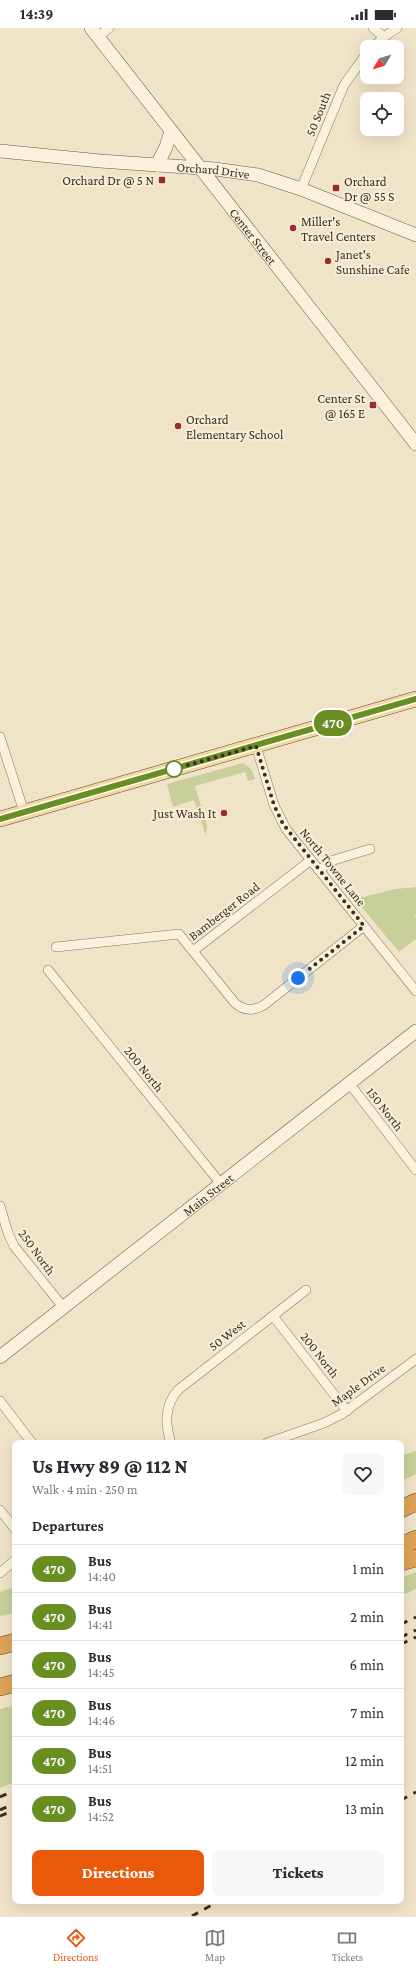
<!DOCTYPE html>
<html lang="en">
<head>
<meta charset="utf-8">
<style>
  :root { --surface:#fff; --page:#f7f7f7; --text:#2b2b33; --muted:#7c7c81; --line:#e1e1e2; --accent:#ea580c }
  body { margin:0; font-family:"Crimson Pro",serif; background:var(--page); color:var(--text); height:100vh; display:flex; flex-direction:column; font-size:15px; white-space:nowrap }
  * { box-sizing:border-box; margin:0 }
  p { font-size:13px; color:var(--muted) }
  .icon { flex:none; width:22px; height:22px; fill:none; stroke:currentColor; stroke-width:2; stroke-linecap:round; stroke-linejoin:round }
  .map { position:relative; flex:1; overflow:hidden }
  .sheet { position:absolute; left:12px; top:1412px; width:392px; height:464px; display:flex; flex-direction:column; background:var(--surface); border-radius:8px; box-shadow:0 4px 16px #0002 }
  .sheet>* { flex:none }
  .badge { padding:0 8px; border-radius:13px; font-size:14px; line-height:26px }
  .needle { width:26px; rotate:232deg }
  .tools { position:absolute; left:360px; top:12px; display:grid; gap:8px }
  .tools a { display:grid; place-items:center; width:44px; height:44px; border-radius:8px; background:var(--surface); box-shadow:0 4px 16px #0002; font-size:20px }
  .you { position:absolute; width:20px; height:20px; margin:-10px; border:3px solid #fff; border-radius:50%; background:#1a73e8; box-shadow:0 0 0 6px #1a73e833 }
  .map>.badge { position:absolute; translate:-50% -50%; box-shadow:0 0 0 2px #fff }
  h2 { padding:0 20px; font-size:15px; line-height:36px }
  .round { display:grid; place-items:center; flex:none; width:42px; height:42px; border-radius:8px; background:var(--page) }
  .head { display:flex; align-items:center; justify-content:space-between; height:68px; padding:0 20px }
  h1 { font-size:19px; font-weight:800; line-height:30px }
  .primary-button { display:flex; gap:8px; margin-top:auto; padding:8px 20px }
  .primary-button a { flex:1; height:46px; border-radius:8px; background:var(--accent); color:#fff; font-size:16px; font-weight:800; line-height:46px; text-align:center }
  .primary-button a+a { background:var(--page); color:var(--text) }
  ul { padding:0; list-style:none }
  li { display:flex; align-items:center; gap:12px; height:48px; padding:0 20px; border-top:1px solid var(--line) }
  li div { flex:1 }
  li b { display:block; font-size:15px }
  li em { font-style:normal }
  li .badge { min-width:44px; font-weight:700; text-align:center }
  .status { display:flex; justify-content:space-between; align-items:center; height:28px; padding:0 20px; background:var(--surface); direction:ltr }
  .status svg { height:11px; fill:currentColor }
  .dock { display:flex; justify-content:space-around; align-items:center; height:56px; border-top:1px solid var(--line); background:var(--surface); font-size:11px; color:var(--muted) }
  .dock a { display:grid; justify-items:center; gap:2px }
  .dock .active { color:var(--accent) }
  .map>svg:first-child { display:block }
  .green { fill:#c9cf9b }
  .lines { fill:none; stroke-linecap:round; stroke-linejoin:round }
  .street-casing { stroke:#8d765c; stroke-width:10 }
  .secondary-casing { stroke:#6f573f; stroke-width:14 }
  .primary-casing { stroke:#5b4430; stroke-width:16 }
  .highway-casing { stroke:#5b4430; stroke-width:18 }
  .street { stroke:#faf1dc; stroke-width:9 }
  .secondary { stroke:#faf1dc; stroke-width:13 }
  .primary { stroke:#f3d9a0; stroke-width:15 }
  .highway { stroke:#e0a458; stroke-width:17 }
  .rail { stroke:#3d2e20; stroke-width:3; stroke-dasharray:7 7; stroke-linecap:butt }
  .line-casing { stroke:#fff; stroke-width:9 }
  .line { stroke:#6b8e23; stroke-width:6 }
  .walk { stroke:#3d2e20; stroke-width:4; stroke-dasharray:0 7.2 }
  .poi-dot { fill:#9e2a2b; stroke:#f7eed8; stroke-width:1.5 }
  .stop-dot { fill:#fff; stroke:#6b8e23; stroke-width:2 }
  .labels { text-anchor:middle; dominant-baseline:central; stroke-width:4; stroke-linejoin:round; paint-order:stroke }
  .street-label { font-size:13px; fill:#3d2e20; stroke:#f7eed8 }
  .poi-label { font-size:13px; fill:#3d2e20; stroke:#f7eed8; text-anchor:start }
</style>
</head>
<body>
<div class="status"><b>14:39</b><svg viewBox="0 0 49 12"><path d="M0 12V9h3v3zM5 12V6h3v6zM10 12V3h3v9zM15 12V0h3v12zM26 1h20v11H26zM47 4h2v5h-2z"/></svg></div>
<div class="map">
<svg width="416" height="1888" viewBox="0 0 416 1888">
  <rect width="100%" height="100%" fill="#f0e4c8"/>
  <!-- green -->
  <g class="green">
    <path d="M243,735l9,7 3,9 -7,2 -3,-9 -50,14 12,40 -1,10 -12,-36 -21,7 -6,-23z"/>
    <path d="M416,859v28h-2l2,3v21l-17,13 -44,-53 40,-10z"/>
    <path d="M416,1423v23l-15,7v-25z"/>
    <path d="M416,1544v17l-15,7v-18z"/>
    <path d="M15,1559v26l-15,3v-24z"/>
    <path d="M15,1677v77l-15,6v-79z"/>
  </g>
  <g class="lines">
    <defs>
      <g id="street">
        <path d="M373,0l11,9 13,-9"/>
        <path d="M98,9l11,-9"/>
        <path d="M373,19l11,-10"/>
        <path d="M301,161l43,-104 23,-32"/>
        <path d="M0,709l24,75"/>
        <path d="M256,718l18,59 12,24 130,162"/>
        <path d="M319,842l15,-10 36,-11"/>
        <path d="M56,919l123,-13 56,69c9,8 19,8 29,2l100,-79"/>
        <path d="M193,923l118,-91"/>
        <path d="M48,942l173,214"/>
        <path d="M349,1055l67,87"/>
        <path d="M0,1178l8,27 6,13 49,61"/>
        <path d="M273,1288l74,95"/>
        <path d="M0,1373l32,42"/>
        <path d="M171,1415c-6,-19 -7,-37 7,-53l128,-100"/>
        <path d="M267,1415l57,-20 18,-9 74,-55"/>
        <path d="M0,1482l15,19"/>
        <path d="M0,1545l15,-13"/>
      </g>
      <g id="secondary">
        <path id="s1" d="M91,0l325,416"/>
        <path id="s2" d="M0,123l100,10 115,8 43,6 43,14 115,46"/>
        <path d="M157,137l9,-18 5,-16"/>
        <path id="s3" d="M0,1329l416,-326"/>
      </g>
      <path id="primary" d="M0,791l416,-120"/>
      <g id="highway">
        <path d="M401,1481l15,-7"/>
        <path d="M401,1518l15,-7"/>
        <path d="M401,1534l15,-4"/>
        <path d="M0,1618l15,-4"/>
        <path d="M0,1659l15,-4"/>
      </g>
    </defs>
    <!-- street casing -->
    <use href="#street" class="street-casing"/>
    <!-- secondary casing -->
    <use href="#secondary" class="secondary-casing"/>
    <!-- primary casing -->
    <use href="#primary" class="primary-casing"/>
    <!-- highway casing -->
    <use href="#highway" class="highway-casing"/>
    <!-- street -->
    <use href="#street" class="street"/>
    <!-- secondary -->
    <use href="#secondary" class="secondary"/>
    <!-- primary -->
    <use href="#primary" class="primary"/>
    <!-- highway -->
    <use href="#highway" class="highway"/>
    <!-- rail -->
    <g class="rail">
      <path d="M401,1596l15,-7"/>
      <path d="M401,1609l15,-7"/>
      <path d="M401,1616l15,-7"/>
      <path d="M0,1769l15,-7"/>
      <path d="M401,1772l15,-8"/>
      <path d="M0,1782l15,-7"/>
      <path d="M0,1788l15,-6"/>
      <path d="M192,1888l27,-15"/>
    </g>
  </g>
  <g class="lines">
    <defs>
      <path id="line" d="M0,791l416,-120"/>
    </defs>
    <!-- line casing -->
    <use href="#line" class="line-casing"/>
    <!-- line -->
    <use href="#line" class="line"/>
    <!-- walk -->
    <path class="walk" d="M174,741l82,-23 18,59 9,19 81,102 -66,52"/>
  </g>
  <!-- markers -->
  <g class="poi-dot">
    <rect x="158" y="148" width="8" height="8" rx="2"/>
    <rect x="332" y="156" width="8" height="8" rx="2"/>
    <circle cx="293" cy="200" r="4"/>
    <circle cx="328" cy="233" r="4"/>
    <rect x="369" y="373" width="8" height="8" rx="2"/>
    <circle cx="178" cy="398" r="4"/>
    <circle cx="224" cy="785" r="4"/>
  </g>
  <circle class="stop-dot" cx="174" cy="741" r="8"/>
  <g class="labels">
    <!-- street labels -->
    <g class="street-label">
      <text transform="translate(318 86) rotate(-68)">50 South</text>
      <text stroke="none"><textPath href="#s2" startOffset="214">Orchard Drive</textPath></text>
      <text stroke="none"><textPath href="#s1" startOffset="264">Center Street</textPath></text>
      <text transform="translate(333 839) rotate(51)">North Towne Lane</text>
      <text transform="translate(224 883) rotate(-38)">Bamberger Road</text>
      <text transform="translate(144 1041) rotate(51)">200 North</text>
      <text transform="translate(385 1081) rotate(52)">150 North</text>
      <text stroke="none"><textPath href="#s3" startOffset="264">Main Street</textPath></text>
      <text transform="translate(37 1224) rotate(54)">250 North</text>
      <text transform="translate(227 1307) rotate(-38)">50 West</text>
      <text transform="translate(320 1327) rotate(52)">200 North</text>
      <text transform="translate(358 1357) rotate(-36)">Maple Drive</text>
    </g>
    <!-- poi labels -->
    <g class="poi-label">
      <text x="154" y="152" text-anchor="end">Orchard Dr @ 5 N</text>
      <text x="344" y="153">Orchard<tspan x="344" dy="15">Dr @ 55 S</tspan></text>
      <text x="301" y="193">Miller's<tspan x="301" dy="15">Travel Centers</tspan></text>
      <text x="336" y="226">Janet's<tspan x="336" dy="15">Sunshine Cafe</tspan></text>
      <text x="365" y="370" text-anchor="end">Center St<tspan x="365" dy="15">@ 165 E</tspan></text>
      <text x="186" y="391">Orchard<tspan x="186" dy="15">Elementary School</tspan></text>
      <text x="216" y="785" text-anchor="end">Just Wash It</text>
    </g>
  </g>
</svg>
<div class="tools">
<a><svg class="needle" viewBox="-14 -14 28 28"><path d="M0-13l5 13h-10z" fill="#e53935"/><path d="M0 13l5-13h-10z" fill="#7c7c81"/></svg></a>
<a><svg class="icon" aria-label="locate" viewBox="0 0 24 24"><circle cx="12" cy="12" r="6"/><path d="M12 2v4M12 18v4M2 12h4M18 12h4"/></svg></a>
</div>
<div class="you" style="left:298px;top:950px"></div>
<b class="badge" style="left:333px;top:695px;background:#6b8e23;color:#fff">470</b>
<section class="sheet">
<div class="head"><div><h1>Us Hwy 89 @ 112 N</h1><p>Walk · 4 min · 250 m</p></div><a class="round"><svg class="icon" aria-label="heart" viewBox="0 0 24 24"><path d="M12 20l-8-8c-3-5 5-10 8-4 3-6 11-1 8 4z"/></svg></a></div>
<h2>Departures</h2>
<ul>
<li><span class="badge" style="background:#6b8e23;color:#fff">470</span><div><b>Bus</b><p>14:40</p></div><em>1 min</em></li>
<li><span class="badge" style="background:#6b8e23;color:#fff">470</span><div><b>Bus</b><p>14:41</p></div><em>2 min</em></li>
<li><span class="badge" style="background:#6b8e23;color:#fff">470</span><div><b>Bus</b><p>14:45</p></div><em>6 min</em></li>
<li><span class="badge" style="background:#6b8e23;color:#fff">470</span><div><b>Bus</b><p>14:46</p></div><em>7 min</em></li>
<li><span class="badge" style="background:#6b8e23;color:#fff">470</span><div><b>Bus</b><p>14:51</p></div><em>12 min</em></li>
<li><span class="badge" style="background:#6b8e23;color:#fff">470</span><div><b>Bus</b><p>14:52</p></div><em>13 min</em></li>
</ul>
<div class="primary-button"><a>Directions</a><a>Tickets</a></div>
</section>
</div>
<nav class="dock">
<a class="active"><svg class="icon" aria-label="directions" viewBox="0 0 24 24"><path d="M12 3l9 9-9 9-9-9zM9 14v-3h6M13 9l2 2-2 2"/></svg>Directions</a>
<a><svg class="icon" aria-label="map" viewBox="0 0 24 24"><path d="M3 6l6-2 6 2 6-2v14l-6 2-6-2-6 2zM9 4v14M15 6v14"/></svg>Map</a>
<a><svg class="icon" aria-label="tickets" viewBox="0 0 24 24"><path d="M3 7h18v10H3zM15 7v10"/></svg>Tickets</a>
</nav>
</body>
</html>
